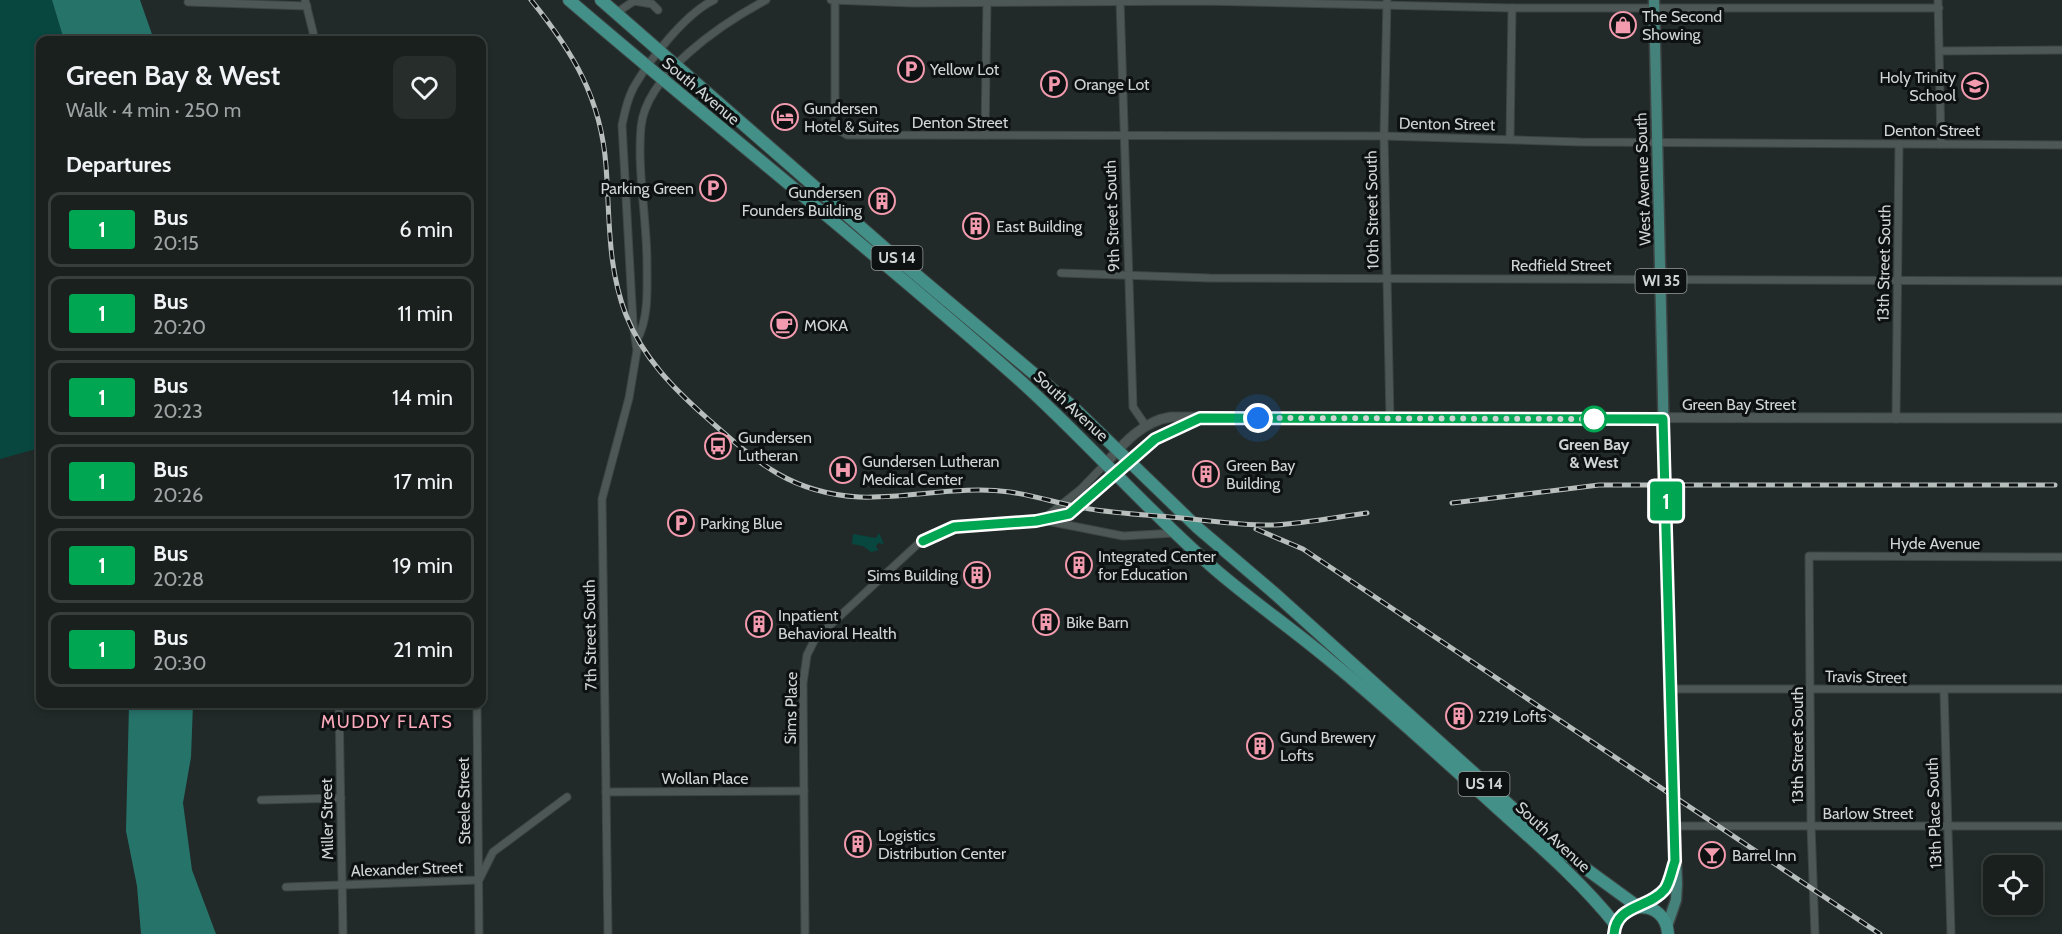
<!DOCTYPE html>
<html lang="en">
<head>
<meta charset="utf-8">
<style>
  :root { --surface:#19201e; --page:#262d2b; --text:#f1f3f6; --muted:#9fa3a4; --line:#373e3c }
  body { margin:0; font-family:Cabin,sans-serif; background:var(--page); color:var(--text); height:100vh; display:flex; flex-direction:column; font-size:22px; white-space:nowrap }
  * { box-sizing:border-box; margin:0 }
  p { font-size:20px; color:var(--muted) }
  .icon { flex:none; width:33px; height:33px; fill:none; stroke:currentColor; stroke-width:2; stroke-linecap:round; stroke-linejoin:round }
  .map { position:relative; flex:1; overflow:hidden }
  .details { position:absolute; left:36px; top:36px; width:450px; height:672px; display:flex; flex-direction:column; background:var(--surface); border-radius:12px; box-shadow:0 3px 9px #0003,0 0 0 2px var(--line) }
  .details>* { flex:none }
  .badge { padding:0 12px; border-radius:4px; font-size:21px; line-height:39px }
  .tools { position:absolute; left:1983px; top:855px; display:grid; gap:12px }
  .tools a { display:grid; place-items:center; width:60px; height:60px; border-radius:12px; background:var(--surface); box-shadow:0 3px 9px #0003,0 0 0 2px var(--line); font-size:30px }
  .you { position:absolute; width:30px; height:30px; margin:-15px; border:4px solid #fff; border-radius:50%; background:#1a73e8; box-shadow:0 0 0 9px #1a73e833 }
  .map>.badge { position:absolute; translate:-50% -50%; box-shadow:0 0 0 3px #fff }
  h2 { padding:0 30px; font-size:22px; line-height:54px }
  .round { display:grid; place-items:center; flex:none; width:63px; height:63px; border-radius:12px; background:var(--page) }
  .summary { display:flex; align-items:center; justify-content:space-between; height:102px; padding:0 30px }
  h1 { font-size:28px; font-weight:600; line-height:45px }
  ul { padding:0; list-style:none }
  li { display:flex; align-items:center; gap:18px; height:75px; margin:0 12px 9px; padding:0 18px; border:3px solid var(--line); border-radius:12px }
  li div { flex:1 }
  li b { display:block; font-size:22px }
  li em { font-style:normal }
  li .badge { min-width:66px; font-weight:700; text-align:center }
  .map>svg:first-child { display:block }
  .green { fill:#074740 }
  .water { fill:#26736a }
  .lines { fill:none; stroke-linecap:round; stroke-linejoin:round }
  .minor-casing { stroke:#3d4544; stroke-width:9 }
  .tertiary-casing { stroke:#3d4544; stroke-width:11 }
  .primary-casing { stroke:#3d4544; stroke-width:13 }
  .trunk-casing { stroke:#3d4544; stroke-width:14 }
  .minor { stroke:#4d5755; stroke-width:7 }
  .tertiary { stroke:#4d5755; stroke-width:9 }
  .primary { stroke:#45827b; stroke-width:10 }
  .trunk { stroke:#429088; stroke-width:12 }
  .rail-casing { stroke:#b7bebc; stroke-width:5 }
  .rail { stroke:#0d1111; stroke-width:3; stroke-dasharray:9; stroke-linecap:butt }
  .line-casing { stroke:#fff; stroke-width:14 }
  .line { stroke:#00a651; stroke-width:9 }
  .walk { stroke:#cfd5d4; stroke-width:6; stroke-dasharray:0 10.8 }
  .stop-dot { fill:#fff; stroke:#00a651; stroke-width:3 }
  .labels { text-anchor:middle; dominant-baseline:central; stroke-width:6; stroke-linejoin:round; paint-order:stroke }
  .shield { fill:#0d1111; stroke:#959a9a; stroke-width:1.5 }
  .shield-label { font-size:15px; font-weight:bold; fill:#cfd5d4 }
  .poi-label { font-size:16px; fill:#cfd5d4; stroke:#0d1111; text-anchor:start }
  .street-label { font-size:16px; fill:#cfd5d4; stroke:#0d1111 }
  .stop-label { font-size:16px; font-weight:bold; fill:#cfd5d4; stroke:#0d1111 }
  .neighbourhood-label { font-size:18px; letter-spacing:1.5px; fill:#feabbe; stroke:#0d1111 }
</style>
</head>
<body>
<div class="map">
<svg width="2062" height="934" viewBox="0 0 2062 934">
  <rect width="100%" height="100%" fill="#212a28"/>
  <!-- green -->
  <g class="green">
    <path d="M0,0h52l12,40h-24v408l-40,11z"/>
    <path d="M879,533l5,11 -6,-1 -2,4 3,3 -8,2 -8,-6 -11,-2 1,-10 23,4z"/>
  </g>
  <!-- water -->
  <g class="water">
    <path d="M52,0h88l14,40h-90z"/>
    <path d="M129,704h64l-2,53 -8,46 9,67 24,64h-75l-4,-48 -11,-55z"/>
  </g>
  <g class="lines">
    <defs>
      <g id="minor">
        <path d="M305,0l10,40"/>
        <path d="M831,0l82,3 288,-2 311,7h427"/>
        <path d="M1120,0l13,407 13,19"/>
        <path d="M1387,0l-3,136 6,283"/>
        <path d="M1938,0l3,144"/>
        <path d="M835,1v118l2,10 10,6 537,1 196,6 482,3"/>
        <path d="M188,2l119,4"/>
        <path d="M616,13l18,-12 18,3 6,6"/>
        <path d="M1940,51l122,-1"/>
        <path d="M985,135l2,-135"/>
        <path d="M1510,139l2,-131"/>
        <path d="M1061,273l148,5 853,3"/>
        <path d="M637,340c12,-23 10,-50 10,-76 0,-45 -10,-92 -6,-137 5,-53 82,-104 125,-127"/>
        <path d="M1896,419l3,-275"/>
        <path d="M1046,517l35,-28 25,-26"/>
        <path d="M1047,521l76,15 52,-3"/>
        <path d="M1670,689h392"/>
        <path d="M1944,691l7,243"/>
        <path d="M339,704l4,230"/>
        <path d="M477,704l2,230"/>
        <path d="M606,792l198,-1"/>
        <path d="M261,800l80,-2"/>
        <path d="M1673,826h389"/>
        <path d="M286,887l193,-7 14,-28 74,-55"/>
        <path d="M608,934l-6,-435 27,-101 8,-48 -4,-27 -11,-198c3,-14 6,-28 13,-40 16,-27 51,-72 79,-85"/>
        <path d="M805,934l-2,-251 4,-28 8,-16 104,-96 17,-9 32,-9 68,-4 28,-6 15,-7 37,-35"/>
        <path d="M1815,934l-4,-108 -2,-270 253,1"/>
      </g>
      <g id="tertiary">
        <path d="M1106,463c18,-20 37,-42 65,-46l891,1"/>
        <path d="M1116,473l39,-34 43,-20"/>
      </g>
      <g id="primary">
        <path d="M1654,0l17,753 6,131 -1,16 -9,26"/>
        <path d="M1643,906l24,-19 6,-20"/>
      </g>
      <g id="trunk">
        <path d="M569,0c148,127 300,247 446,376 70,62 131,134 202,195 35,30 74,57 110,87 57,47 113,98 168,148 42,38 85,74 120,118"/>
        <path d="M601,0l293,256 177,149 127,123 75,64 283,255 81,59"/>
        <path d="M1614,934c3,-35 52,-36 54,0"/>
      </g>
    </defs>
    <!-- minor casing -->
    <use href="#minor" class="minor-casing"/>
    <!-- tertiary casing -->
    <use href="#tertiary" class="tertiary-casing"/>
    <!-- primary casing -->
    <use href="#primary" class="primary-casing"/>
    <!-- trunk casing -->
    <use href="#trunk" class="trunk-casing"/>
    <!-- minor -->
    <use href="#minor" class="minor"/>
    <!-- tertiary -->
    <use href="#tertiary" class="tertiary"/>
    <!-- primary -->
    <use href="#primary" class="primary"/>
    <!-- trunk -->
    <use href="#trunk" class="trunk"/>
    <defs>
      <g id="rail">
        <path d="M531,0c42,52 70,98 75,166 4,52 1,100 20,149 17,43 48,74 82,104 49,43 82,74 151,78 51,2 100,-12 151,-5 27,4 53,13 80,17 30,5 61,6 92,9 31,3 62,8 93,7 31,-2 62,-8 92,-12"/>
        <path d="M1452,503l147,-18h456"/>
        <path d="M1256,529l47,20 577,385"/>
      </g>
    </defs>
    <!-- rail casing -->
    <use href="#rail" class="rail-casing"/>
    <!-- rail -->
    <use href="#rail" class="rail"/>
  </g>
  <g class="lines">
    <defs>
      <path id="line" d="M923,541l31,-14 82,-6 33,-7 86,-75 45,-21 463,1 12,442c-3,8 -5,21 -10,28 -16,20 -49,15 -51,45"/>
    </defs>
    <!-- line casing -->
    <use href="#line" class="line-casing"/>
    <!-- line -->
    <use href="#line" class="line"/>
    <!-- walk -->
    <path class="walk" d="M1258,418l336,1"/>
  </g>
  <!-- icons -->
  <defs>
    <symbol id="shop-ring" viewBox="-11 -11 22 22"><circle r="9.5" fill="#0d1111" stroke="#f29aae" stroke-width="1.5"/><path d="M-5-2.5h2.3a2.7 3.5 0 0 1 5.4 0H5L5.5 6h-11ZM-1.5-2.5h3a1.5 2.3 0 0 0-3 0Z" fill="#f29aae"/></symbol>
    <symbol id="parking-ring" viewBox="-11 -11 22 22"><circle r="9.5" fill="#0d1111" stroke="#f29aae" stroke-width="1.5"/><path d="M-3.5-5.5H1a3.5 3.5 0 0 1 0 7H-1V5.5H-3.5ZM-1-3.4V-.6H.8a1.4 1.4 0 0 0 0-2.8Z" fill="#f29aae"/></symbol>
    <symbol id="school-ring" viewBox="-11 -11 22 22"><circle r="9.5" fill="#0d1111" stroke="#f29aae" stroke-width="1.5"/><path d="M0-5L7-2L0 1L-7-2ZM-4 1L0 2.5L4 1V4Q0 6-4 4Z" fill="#f29aae"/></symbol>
    <symbol id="hotel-ring" viewBox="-11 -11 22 22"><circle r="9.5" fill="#0d1111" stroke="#f29aae" stroke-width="1.5"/><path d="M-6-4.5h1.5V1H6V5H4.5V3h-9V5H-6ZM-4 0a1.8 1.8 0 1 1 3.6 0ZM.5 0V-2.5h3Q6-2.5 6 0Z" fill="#f29aae"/></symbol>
    <symbol id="building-ring" viewBox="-11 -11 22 22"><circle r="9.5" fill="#0d1111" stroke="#f29aae" stroke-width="1.5"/><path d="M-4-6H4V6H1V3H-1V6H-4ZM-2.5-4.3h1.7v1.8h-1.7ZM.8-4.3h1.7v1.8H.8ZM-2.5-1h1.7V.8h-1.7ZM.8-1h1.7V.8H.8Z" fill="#f29aae"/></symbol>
    <symbol id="cafe-ring" viewBox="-11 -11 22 22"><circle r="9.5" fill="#0d1111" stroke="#f29aae" stroke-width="1.5"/><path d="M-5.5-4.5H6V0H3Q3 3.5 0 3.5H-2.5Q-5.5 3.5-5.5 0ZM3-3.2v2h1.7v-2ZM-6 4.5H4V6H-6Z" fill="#f29aae"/></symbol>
    <symbol id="bus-ring" viewBox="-11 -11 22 22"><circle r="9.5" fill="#0d1111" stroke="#f29aae" stroke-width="1.5"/><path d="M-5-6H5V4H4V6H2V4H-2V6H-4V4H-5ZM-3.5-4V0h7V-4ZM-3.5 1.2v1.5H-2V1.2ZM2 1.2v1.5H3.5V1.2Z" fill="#f29aae"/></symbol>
    <symbol id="hospital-ring" viewBox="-11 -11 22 22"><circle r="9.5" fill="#0d1111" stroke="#f29aae" stroke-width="1.5"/><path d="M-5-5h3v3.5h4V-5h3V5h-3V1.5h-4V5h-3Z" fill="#f29aae"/></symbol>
    <symbol id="bar-ring" viewBox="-11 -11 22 22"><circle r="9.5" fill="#0d1111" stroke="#f29aae" stroke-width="1.5"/><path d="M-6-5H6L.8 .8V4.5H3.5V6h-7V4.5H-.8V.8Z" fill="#f29aae"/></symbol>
  </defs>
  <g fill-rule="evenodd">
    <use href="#shop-ring" x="1608" y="10" width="30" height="30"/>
    <use href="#parking-ring" x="896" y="54" width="30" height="30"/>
    <use href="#parking-ring" x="1039" y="69" width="30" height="30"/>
    <use href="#school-ring" x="1960" y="71" width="30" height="30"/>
    <use href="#hotel-ring" x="770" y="102" width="30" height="30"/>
    <use href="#parking-ring" x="698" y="173" width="30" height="30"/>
    <use href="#building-ring" x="867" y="186" width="30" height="30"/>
    <use href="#building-ring" x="961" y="211" width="30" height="30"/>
    <use href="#cafe-ring" x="769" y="310" width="30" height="30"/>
    <use href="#bus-ring" x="703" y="431" width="30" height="30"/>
    <use href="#hospital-ring" x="828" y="455" width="30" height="30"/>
    <use href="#building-ring" x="1191" y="459" width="30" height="30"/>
    <use href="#parking-ring" x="666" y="508" width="30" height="30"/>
    <use href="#building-ring" x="1064" y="550" width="30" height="30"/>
    <use href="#building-ring" x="962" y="560" width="30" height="30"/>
    <use href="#building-ring" x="1031" y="607" width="30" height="30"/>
    <use href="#building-ring" x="744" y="609" width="30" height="30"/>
    <use href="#building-ring" x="1444" y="701" width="30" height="30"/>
    <use href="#building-ring" x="1245" y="731" width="30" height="30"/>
    <use href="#building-ring" x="843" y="829" width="30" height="30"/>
    <use href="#bar-ring" x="1697" y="840" width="30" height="30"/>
  </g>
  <!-- markers -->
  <circle class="stop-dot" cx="1594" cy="419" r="12"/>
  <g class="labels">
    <!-- shield labels -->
    <g class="shield">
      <rect x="871.5" y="246" width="51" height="24" rx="4.5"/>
      <rect x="1635.5" y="269" width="51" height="24" rx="4.5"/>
      <rect x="1458.5" y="772" width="51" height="24" rx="4.5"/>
    </g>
    <g class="shield-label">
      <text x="897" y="258">US 14</text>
      <text x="1661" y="281">WI 35</text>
      <text x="1484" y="784">US 14</text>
    </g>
    <!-- poi labels -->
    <g class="poi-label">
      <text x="1642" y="16">The Second<tspan x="1642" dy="18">Showing</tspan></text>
      <text x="930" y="69">Yellow Lot</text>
      <text x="1956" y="77" text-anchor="end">Holy Trinity<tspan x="1956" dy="18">School</tspan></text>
      <text x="1074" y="84">Orange Lot</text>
      <text x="804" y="108">Gundersen<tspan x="804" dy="18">Hotel &amp; Suites</tspan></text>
      <text x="694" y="188" text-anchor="end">Parking Green</text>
      <text x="862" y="192" text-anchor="end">Gundersen<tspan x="862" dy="18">Founders Building</tspan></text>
      <text x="996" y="226">East Building</text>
      <text x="804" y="325">MOKA</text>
      <text x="738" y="437">Gundersen<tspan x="738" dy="18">Lutheran</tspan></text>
      <text x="862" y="461">Gundersen Lutheran<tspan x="862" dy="18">Medical Center</tspan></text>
      <text x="1226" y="465">Green Bay<tspan x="1226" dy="18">Building</tspan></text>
      <text x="700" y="523">Parking Blue</text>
      <text x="1098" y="556">Integrated Center<tspan x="1098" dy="18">for Education</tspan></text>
      <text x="958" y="575" text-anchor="end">Sims Building</text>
      <text x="778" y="615">Inpatient<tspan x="778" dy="18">Behavioral Health</tspan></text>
      <text x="1066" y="622">Bike Barn</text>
      <text x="1478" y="716">2219 Lofts</text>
      <text x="1280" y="737">Gund Brewery<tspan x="1280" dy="18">Lofts</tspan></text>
      <text x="878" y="835">Logistics<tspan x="878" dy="18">Distribution Center</tspan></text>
      <text x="1732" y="855">Barrel Inn</text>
    </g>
    <!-- street labels -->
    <g class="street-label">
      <text transform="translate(701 91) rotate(40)">South Avenue</text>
      <text x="960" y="122">Denton Street</text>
      <text transform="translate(1447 124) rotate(1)">Denton Street</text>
      <text x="1932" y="130">Denton Street</text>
      <text transform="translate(1643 179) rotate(-92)">West Avenue South</text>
      <text transform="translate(1372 210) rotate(-91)">10th Street South</text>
      <text transform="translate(1112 216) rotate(-92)">9th Street South</text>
      <text transform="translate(1884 263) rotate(-89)">13th Street South</text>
      <text x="1561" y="265">Redfield Street</text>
      <text x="1739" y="404">Green Bay Street</text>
      <text transform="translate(1071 406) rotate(43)">South Avenue</text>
      <text x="1935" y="543">Hyde Avenue</text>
      <text transform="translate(590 635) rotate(-91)">7th Street South</text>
      <text transform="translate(1866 677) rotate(1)">Travis Street</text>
      <text transform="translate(791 708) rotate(-89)">Sims Place</text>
      <text transform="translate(1797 745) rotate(-90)">13th Street South</text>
      <text x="705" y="778">Wollan Place</text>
      <text transform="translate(464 801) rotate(-91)">Steele Street</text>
      <text x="1868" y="813">Barlow Street</text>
      <text transform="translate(1934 813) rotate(-92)">13th Place South</text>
      <text transform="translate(327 819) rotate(-91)">Miller Street</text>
      <text transform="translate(1553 837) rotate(43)">South Avenue</text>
      <text transform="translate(407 869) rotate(-2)">Alexander Street</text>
    </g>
    <!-- stop labels -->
    <g class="stop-label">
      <text x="1594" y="444">Green Bay<tspan x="1594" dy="18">&amp; West</tspan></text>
    </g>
    <!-- neighbourhood labels -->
    <g class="neighbourhood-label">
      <text x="387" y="722">MUDDY FLATS</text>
    </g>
  </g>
</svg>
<div class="tools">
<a><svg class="icon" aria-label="locate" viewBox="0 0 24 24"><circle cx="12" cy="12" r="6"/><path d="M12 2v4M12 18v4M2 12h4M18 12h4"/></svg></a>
</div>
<div class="you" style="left:1258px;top:418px"></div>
<b class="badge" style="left:1666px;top:501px;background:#00a651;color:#fff">1</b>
<section class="details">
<div class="summary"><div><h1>Green Bay &amp; West</h1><p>Walk · 4 min · 250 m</p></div><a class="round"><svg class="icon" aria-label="heart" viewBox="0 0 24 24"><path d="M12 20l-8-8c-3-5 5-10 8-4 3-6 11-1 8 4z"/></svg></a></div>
<h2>Departures</h2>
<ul>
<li><span class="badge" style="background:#00a651;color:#fff">1</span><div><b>Bus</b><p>20:15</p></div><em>6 min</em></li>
<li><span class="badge" style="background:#00a651;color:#fff">1</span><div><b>Bus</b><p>20:20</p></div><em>11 min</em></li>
<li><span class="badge" style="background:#00a651;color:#fff">1</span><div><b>Bus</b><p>20:23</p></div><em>14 min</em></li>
<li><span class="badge" style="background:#00a651;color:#fff">1</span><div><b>Bus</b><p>20:26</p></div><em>17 min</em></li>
<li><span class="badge" style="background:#00a651;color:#fff">1</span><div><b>Bus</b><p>20:28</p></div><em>19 min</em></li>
<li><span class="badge" style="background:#00a651;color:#fff">1</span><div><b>Bus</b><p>20:30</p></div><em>21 min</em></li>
</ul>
</section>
</div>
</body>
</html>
